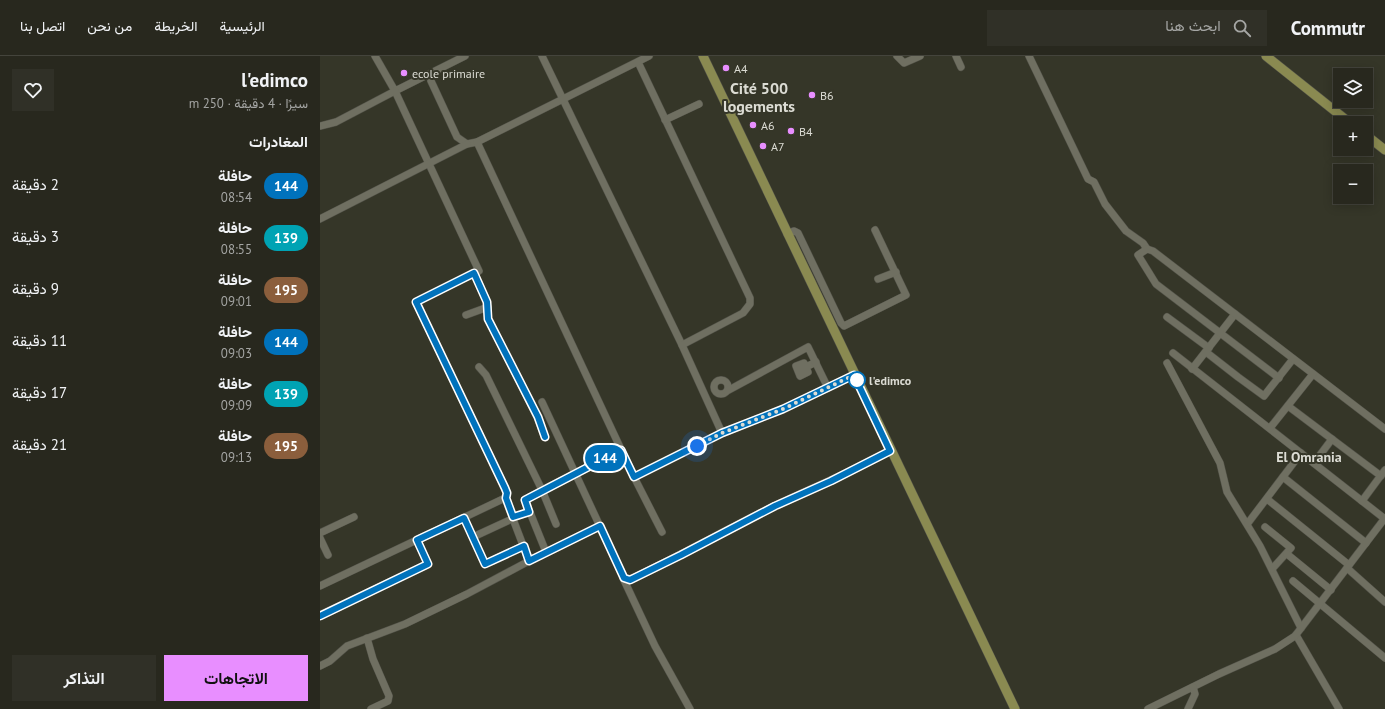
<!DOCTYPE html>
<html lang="ar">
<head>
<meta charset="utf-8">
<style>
  :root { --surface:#28281e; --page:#303027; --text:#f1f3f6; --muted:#a5a6a4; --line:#44443c; --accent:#e88eff }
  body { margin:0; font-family:"PT Sans",Vazirmatn,sans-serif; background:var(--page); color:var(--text); direction:rtl; height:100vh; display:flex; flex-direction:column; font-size:15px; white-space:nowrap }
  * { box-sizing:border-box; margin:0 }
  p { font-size:13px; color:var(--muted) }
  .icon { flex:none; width:22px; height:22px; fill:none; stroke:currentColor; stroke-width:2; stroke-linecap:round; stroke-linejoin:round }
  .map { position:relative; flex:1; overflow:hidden; direction:ltr }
  .sheet { display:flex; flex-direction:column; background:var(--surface); width:320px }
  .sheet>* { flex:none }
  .badge { padding:0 8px; border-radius:13px; font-size:14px; line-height:26px }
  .buttons { position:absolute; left:1013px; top:12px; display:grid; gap:8px }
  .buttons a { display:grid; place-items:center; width:40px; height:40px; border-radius:0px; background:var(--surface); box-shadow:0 2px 10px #0003,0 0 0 1px var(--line); font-size:20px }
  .you { position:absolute; width:20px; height:20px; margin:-10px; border:3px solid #fff; border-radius:50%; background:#1a73e8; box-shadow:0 0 0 6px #1a73e833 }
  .map>.badge { position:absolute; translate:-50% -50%; box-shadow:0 0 0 2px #fff }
  h2 { padding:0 12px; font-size:15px; line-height:36px }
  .round { display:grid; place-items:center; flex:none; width:42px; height:42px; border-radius:0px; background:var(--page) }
  .head { display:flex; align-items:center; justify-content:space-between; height:68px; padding:0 12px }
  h1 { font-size:19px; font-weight:700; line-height:30px }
  .action { display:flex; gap:8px; margin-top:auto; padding:8px 12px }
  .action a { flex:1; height:46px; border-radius:0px; background:var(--accent); color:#111; font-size:16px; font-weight:700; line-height:46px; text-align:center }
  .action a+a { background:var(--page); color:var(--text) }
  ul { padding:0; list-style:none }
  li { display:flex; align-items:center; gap:12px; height:52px; padding:0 12px }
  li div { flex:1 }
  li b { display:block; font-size:15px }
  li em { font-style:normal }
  li .badge { min-width:44px; font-weight:700; text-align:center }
  header { display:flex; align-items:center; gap:24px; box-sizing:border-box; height:56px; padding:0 20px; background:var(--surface); border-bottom:1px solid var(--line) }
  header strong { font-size:19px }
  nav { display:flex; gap:22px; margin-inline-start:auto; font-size:14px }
  .search { width:280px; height:36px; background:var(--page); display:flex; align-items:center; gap:10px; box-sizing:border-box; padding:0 14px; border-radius:0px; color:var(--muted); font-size:15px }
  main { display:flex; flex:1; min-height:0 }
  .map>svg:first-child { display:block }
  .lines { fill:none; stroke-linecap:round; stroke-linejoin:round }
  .minor-casing { stroke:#525248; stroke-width:8 }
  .major-casing { stroke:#525248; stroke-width:10 }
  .minor { stroke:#6f6f61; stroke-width:7 }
  .major { stroke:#8a8a51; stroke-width:9 }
  .line-casing { stroke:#fff; stroke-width:9 }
  .line { stroke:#0072bc; stroke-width:6 }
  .walk { stroke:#dcdcd4; stroke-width:4; stroke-dasharray:0 7.2 }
  .poi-dot { fill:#e88eff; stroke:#353628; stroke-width:1.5 }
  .stop-dot { fill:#fff; stroke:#0072bc; stroke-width:2 }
  .labels { text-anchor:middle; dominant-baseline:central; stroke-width:4; stroke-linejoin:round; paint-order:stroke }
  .poi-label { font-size:12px; fill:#dcdcd4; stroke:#353628; text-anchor:start }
  .stop-label { font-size:12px; font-weight:bold; fill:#dcdcd4; stroke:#353628; text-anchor:start }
  .quarter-label { font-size:14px; font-weight:bold; fill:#dcdcd4; stroke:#353628 }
  .district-label { font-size:16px; font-weight:bold; fill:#dcdcd4; stroke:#353628 }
</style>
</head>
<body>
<header>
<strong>Commutr</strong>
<div class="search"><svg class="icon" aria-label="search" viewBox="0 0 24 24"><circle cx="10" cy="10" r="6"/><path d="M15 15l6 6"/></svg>ابحث هنا</div>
<nav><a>الرئيسية</a><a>الخريطة</a><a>من نحن</a><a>اتصل بنا</a></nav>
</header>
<main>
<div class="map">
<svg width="1065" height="653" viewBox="0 0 1065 653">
  <rect width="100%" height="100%" fill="#353628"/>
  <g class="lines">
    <defs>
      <g id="minor">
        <path d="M55,0l20,35 70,-35"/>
        <path d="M222,0l140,289 40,88"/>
        <path d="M577,0l7,7 16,-7"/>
        <path d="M636,0l5,11"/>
        <path d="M709,0l59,123 6,3 11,22 21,27 17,12 4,6"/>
        <path d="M318,6l112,236v6l-7,9 -61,32"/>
        <path d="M111,25l26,56 10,7 10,-2 172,-86"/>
        <path d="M345,64l34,-16"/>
        <path d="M0,70l16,-4 59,-31 84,180 -63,31 89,186 2,5 -2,5 24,63"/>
        <path d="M157,86l157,335 28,55"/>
        <path d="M0,163l147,-75"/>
        <path d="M467,178l7,-3 4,2 43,90 3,3 62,-31 -31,-65"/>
        <path d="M154,217l13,29 1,17 49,98 8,20"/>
        <path d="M558,223l18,-7"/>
        <path d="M146,259l22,-8"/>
        <path d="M847,261l42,31"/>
        <path d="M886,296l32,25 26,19 29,-37"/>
        <path d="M853,297l212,166"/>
        <path d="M847,307l53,100 7,29 33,54 41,82"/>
        <path d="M159,311l7,8 56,115 79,-40"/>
        <path d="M872,313l43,-55"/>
        <path d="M478,315l-2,-5 8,-3 4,9 -8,4 -2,-5 18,-9"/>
        <path d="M959,322l-123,-94 -18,-29 9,-6 6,2 232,178"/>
        <circle cx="401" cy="331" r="7"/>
        <path d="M407,335l81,-44 20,41"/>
        <path d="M222,346l83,178 8,-2c48,-23 94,-49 141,-72 39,-19 78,-34 116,-55"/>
        <path d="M968,350l93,70"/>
        <path d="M950,372l43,-54"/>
        <path d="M994,407l18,-24"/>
        <path d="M314,421l88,-44 61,-24 71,-34"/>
        <path d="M963,421l83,66"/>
        <path d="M947,443l82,66"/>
        <path d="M1042,445l23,-31"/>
        <path d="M144,462l21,46 38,-18"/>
        <path d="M928,467l53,-70"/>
        <path d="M945,471l26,21 -19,21"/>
        <path d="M0,477l34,-16"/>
        <path d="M153,481l56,-26"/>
        <path d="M0,482l8,17"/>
        <path d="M226,496l-21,-52 17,-10 14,34"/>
        <path d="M967,498l44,36"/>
        <path d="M1027,512l38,34"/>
        <path d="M303,522l32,68 35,63"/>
        <path d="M973,525l92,77"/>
        <path d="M0,530l185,-88"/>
        <path d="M0,559l108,-51 -11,-24"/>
        <path d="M976,579l43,74"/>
        <path d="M47,582l6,21 16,37 -1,5 -17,8"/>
        <path d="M0,610l10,-5 17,-15 58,-22 62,-30 62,-33 71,-35"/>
        <path d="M828,653l71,-35 56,-25 20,-13 90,-118"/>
        <path d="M868,653l7,-15 -2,-7"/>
      </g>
      <g id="major">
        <path d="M383,0l312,653"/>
        <path d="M946,0l84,67"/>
        <path d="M1046,79l19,15"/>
      </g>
    </defs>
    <!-- minor casing -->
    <use href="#minor" class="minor-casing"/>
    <!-- major casing -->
    <use href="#major" class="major-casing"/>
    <!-- minor -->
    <use href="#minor" class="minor"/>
    <!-- major -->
    <use href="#major" class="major"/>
  </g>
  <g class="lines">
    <defs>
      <path id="line" d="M0,560l108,-52 -11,-24 47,-22 21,46 39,-18 5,15 71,-35 24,52 6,2 51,-25 94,-49 56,-25 59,-30 -36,-76 -71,34 -61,24 -88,44 -13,-27 -96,50 4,12 -16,5 -7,-19 1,-5 -2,-5 -89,-186 58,-29 13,29 1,17 50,98 7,20"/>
    </defs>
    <!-- line casing -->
    <use href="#line" class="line-casing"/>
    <!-- line -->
    <use href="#line" class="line"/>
    <!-- walk -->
    <path class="walk" d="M377,390l25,-13 61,-24 71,-34 3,5"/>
  </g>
  <!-- markers -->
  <g class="poi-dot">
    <circle cx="406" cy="12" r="4"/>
    <circle cx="84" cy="17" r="4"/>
    <circle cx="492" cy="39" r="4"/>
    <circle cx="433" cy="69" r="4"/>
    <circle cx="471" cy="75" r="4"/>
    <circle cx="443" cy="90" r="4"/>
  </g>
  <circle class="stop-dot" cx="537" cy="324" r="8"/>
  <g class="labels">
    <!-- poi labels -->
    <g class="poi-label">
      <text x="414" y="12">A4</text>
      <text x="92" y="17">ecole primaire</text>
      <text x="500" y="39">B6</text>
      <text x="441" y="69">A6</text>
      <text x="479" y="75">B4</text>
      <text x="451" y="90">A7</text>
    </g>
    <!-- stop labels -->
    <g class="stop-label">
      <text x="549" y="324">l'edimco</text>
    </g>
    <!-- quarter labels -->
    <g class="quarter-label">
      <text x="989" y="401">El Omrania</text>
    </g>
    <!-- district labels -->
    <g class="district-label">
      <text x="439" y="32">Cité 500<tspan x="439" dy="18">logements</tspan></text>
    </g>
  </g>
</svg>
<div class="buttons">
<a><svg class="icon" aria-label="layers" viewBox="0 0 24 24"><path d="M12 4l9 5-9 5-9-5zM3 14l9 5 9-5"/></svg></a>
<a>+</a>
<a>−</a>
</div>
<div class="you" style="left:377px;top:390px"></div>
<b class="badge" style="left:285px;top:402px;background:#0072bc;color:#fff">144</b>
</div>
<section class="sheet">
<div class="head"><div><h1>l'edimco</h1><p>سيرًا · 4 دقيقة · 250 m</p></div><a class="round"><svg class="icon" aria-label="heart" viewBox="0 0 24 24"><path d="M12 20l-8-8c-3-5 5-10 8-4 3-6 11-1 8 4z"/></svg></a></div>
<h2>المغادرات</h2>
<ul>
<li><span class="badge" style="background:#0072bc;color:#fff">144</span><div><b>حافلة</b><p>08:54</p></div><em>2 دقيقة</em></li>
<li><span class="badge" style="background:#00a3b4;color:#fff">139</span><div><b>حافلة</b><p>08:55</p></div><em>3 دقيقة</em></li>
<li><span class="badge" style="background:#8b5e3c;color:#fff">195</span><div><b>حافلة</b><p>09:01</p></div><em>9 دقيقة</em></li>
<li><span class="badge" style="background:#0072bc;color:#fff">144</span><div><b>حافلة</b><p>09:03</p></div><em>11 دقيقة</em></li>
<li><span class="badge" style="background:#00a3b4;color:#fff">139</span><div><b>حافلة</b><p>09:09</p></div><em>17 دقيقة</em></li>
<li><span class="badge" style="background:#8b5e3c;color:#fff">195</span><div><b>حافلة</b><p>09:13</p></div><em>21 دقيقة</em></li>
</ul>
<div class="action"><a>الاتجاهات</a><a>التذاكر</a></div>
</section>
</main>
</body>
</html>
